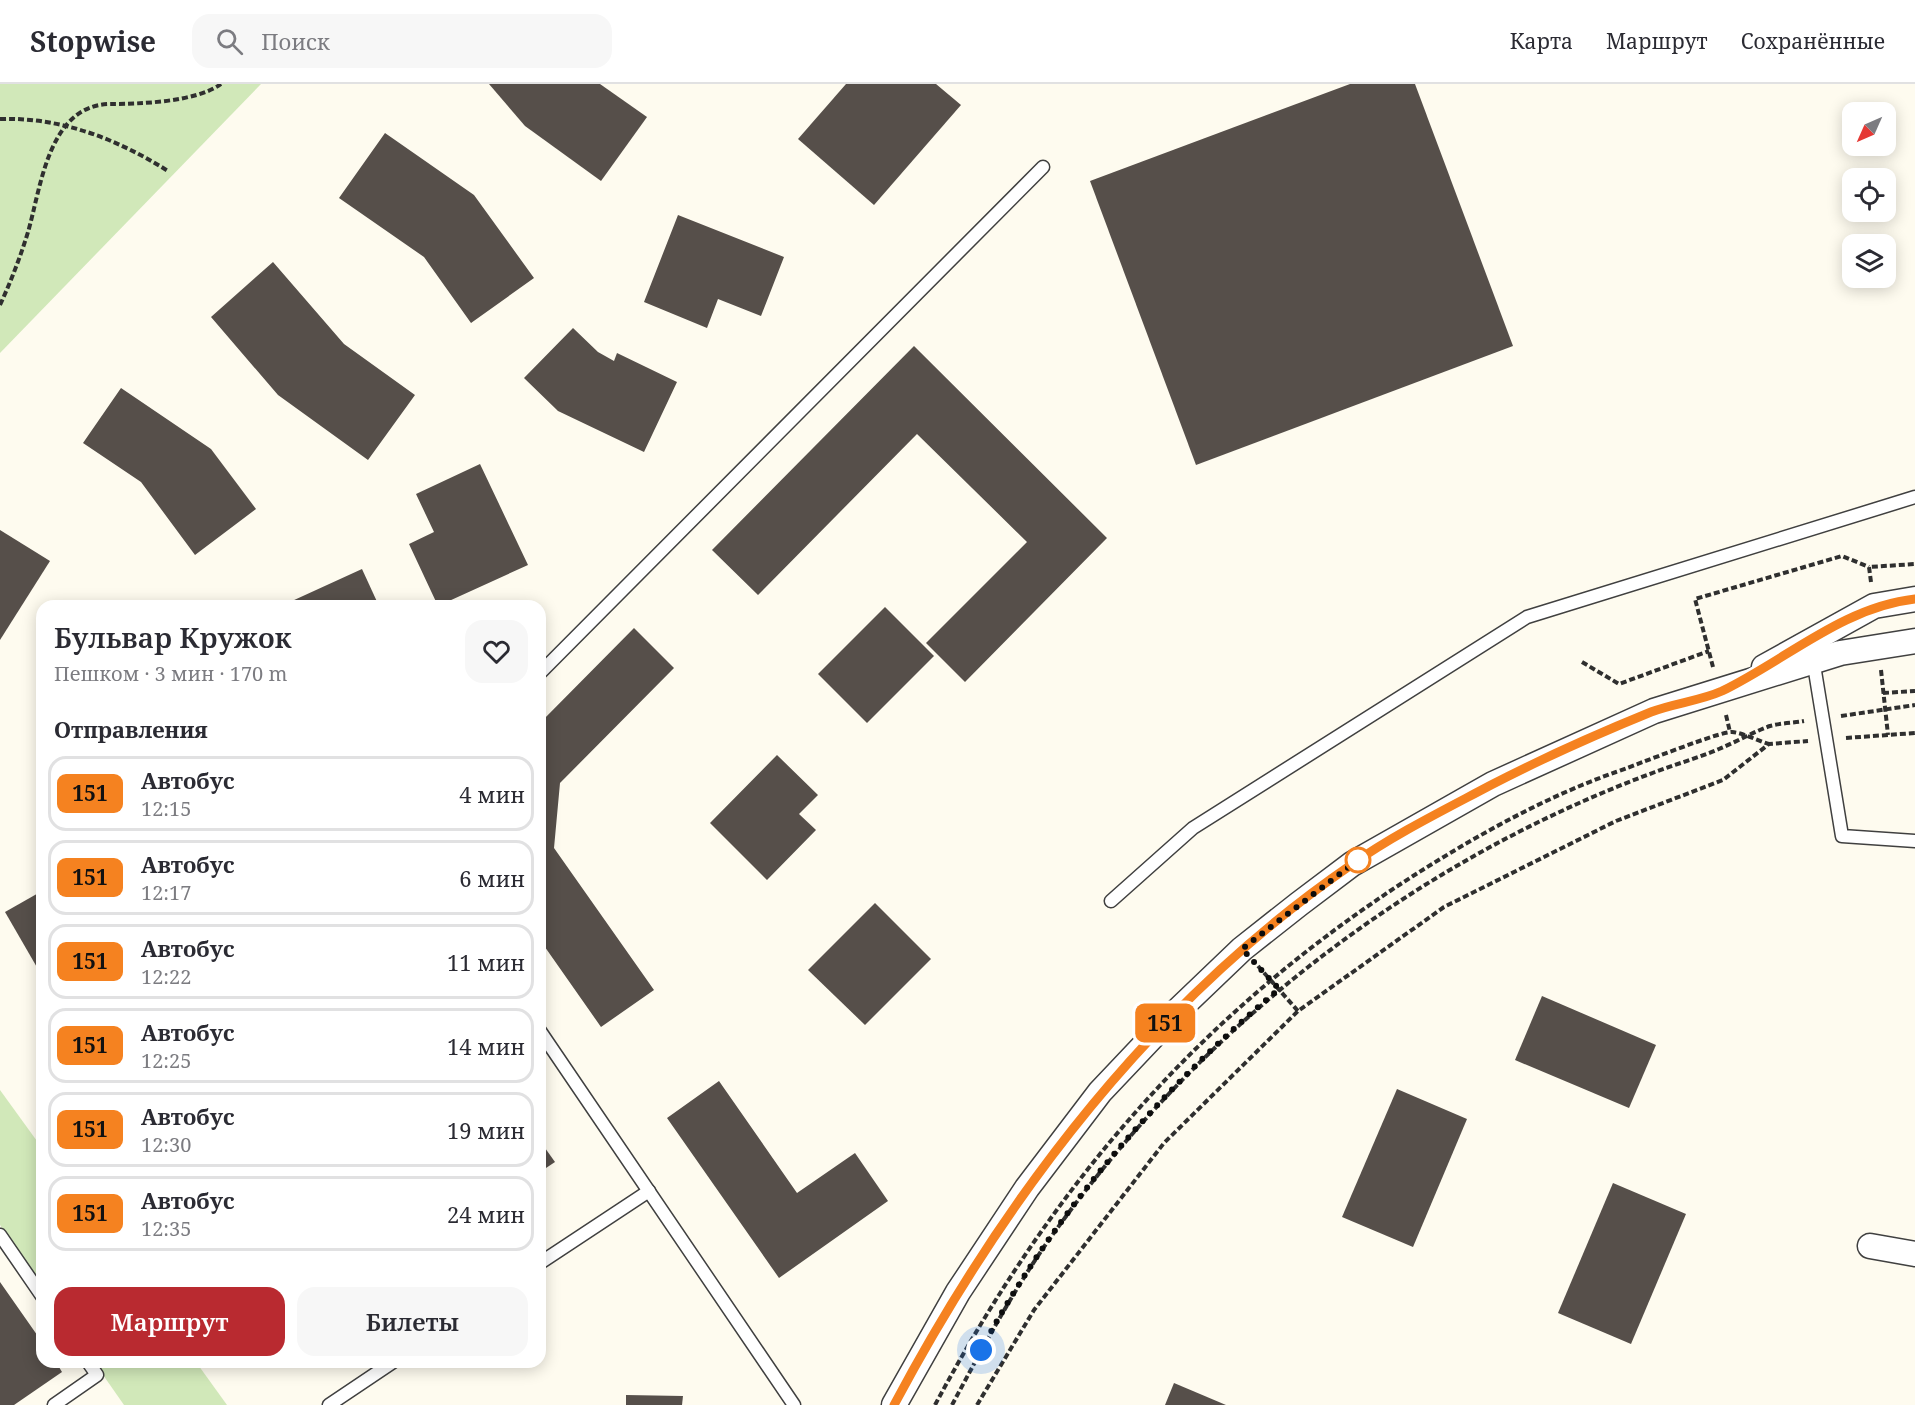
<!DOCTYPE html>
<html lang="ru">
<head>
<meta charset="utf-8">
<style>
  :root { --surface:#fff; --page:#f7f7f7; --text:#2b2b33; --muted:#7c7c81; --line:#e1e1e2; --accent:#b92a30 }
  body { margin:0; font-family:"Noto Serif",serif; background:var(--page); color:var(--text); height:100vh; display:flex; flex-direction:column; font-size:22px; white-space:nowrap }
  * { box-sizing:border-box; margin:0 }
  p { font-size:20px; color:var(--muted) }
  .icon { flex:none; width:33px; height:33px; fill:none; stroke:currentColor; stroke-width:2; stroke-linecap:round; stroke-linejoin:round }
  .map { position:relative; flex:1; overflow:hidden }
  .sheet { position:absolute; left:36px; top:516px; width:510px; height:768px; display:flex; flex-direction:column; background:var(--surface); border-radius:18px; box-shadow:0 3px 15px #0003 }
  .sheet>* { flex:none }
  .badge { padding:0 12px; border-radius:9px; font-size:21px; line-height:39px }
  .needle { width:39px; rotate:225deg }
  .fabs { position:absolute; left:1842px; top:18px; display:grid; gap:12px }
  .fabs a { display:grid; place-items:center; width:54px; height:54px; border-radius:12px; background:var(--surface); box-shadow:0 3px 15px #0003; font-size:30px }
  .you { position:absolute; width:30px; height:30px; margin:-15px; border:4px solid #fff; border-radius:50%; background:#1a73e8; box-shadow:0 0 0 9px #1a73e833 }
  .map>.badge { position:absolute; translate:-50% -50%; box-shadow:0 0 0 3px #fff }
  h2 { padding:0 18px; font-size:22px; line-height:54px }
  .round { display:grid; place-items:center; flex:none; width:63px; height:63px; border-radius:18px; background:var(--page) }
  .summary { display:flex; align-items:center; justify-content:space-between; height:102px; padding:0 18px }
  h1 { font-size:28px; font-weight:600; line-height:45px }
  .primary-button { display:flex; gap:12px; margin-top:auto; padding:12px 18px }
  .primary-button a { flex:1; height:69px; border-radius:18px; background:var(--accent); color:#fff; font-size:24px; font-weight:600; line-height:69px; text-align:center }
  .primary-button a+a { background:var(--page); color:var(--text) }
  ul { padding:0; list-style:none }
  li { display:flex; align-items:center; gap:18px; height:75px; margin:0 12px 9px; padding:0 6px; border:3px solid var(--line); border-radius:18px }
  li div { flex:1 }
  li b { display:block; font-size:22px }
  li em { font-style:normal }
  li .badge { min-width:66px; font-weight:700; text-align:center }
  header { display:flex; align-items:center; gap:36px; box-sizing:border-box; height:84px; padding:0 30px; background:var(--surface); border-bottom:2px solid var(--line) }
  header strong { font-size:28px }
  nav { display:flex; gap:33px; margin-inline-start:auto; font-size:21px }
  .search { width:420px; height:54px; background:var(--page); display:flex; align-items:center; gap:15px; box-sizing:border-box; padding:0 21px; border-radius:18px; color:var(--muted); font-size:22px }
  .map>svg:first-child { display:block }
  .green { fill:#d1e8b9 }
  .building { fill:#564f4a }
  .lines { fill:none; stroke-linecap:round; stroke-linejoin:round }
  .lane-casing { stroke:#404040; stroke-width:15 }
  .street-casing { stroke:#404040; stroke-width:27 }
  .path { stroke:#2f2f2f; stroke-width:4; stroke-dasharray:6 3; stroke-linecap:butt }
  .lane { stroke:#fff; stroke-width:12 }
  .street { stroke:#fff; stroke-width:24 }
  .line-casing { stroke:#fff; stroke-width:14 }
  .line { stroke:#f58220; stroke-width:9 }
  .walk { stroke:#0d0d0d; stroke-width:6; stroke-dasharray:0 10.8 }
  .stop-dot { fill:#fff; stroke:#f58220; stroke-width:3 }
</style>
</head>
<body>
<header>
<strong>Stopwise</strong>
<div class="search"><svg class="icon" aria-label="search" viewBox="0 0 24 24"><circle cx="10" cy="10" r="6"/><path d="M15 15l6 6"/></svg>Поиск</div>
<nav><a>Карта</a><a>Маршрут</a><a>Сохранённые</a></nav>
</header>
<div class="map">
<svg width="1915" height="1321" viewBox="0 0 1915 1321">
  <rect width="100%" height="100%" fill="#fefbef"/>
  <!-- green -->
  <g class="green">
    <path d="M0,0h261l-261,269z"/>
    <path d="M0,1006l42,58v138l-42,-61z"/>
    <path d="M94,1278h102l31,43h-103z"/>
  </g>
  <!-- building -->
  <g class="building">
    <path d="M489,0h111l47,33 -46,64 -76,-55z"/>
    <path d="M846,0h90l25,21 -87,100 -76,-66z"/>
    <path d="M1350,0h65l98,262 -317,119 -106,-284z"/>
    <path d="M385,49l89,62 60,83 -63,45 -47,-66 -85,-59z"/>
    <path d="M678,131l106,42 -23,59 -43,-17 -11,29 -63,-26z"/>
    <path d="M273,178l71,82 71,51 -47,65 -90,-65 -67,-78z"/>
    <path d="M573,244l25,24 16,9 3,-8 60,29 -33,70 -86,-41 -34,-33z"/>
    <path d="M914,262l193,192 -142,144 -39,-39 101,-101 -110,-108 -159,161 -46,-45z"/>
    <path d="M121,304l90,61 45,60 -61,46 -54,-73 -58,-39z"/>
    <path d="M480,380l48,101 -90,41 -29,-62 25,-12 -18,-38z"/>
    <path d="M0,446l50,31 -50,79z"/>
    <path d="M362,485l17,37h-85l-2,-5z"/>
    <path d="M885,523l49,49 -67,67 -49,-49z"/>
    <path d="M634,544l40,40 -114,115 -6,65 100,142 -53,37 -61,-87v-217z"/>
    <path d="M777,671l41,40 -19,19 17,16 -49,50 -57,-57z"/>
    <path d="M42,807v85l-37,-64z"/>
    <path d="M875,819l56,56 -66,66 -57,-55z"/>
    <path d="M1542,912l114,49 -27,63 -114,-48z"/>
    <path d="M719,997l78,112 58,-40 33,48 -109,77 -112,-160z"/>
    <path d="M1397,1005l70,30 -54,128 -71,-30z"/>
    <path d="M540,1057l15,21 -15,10z"/>
    <path d="M1613,1099l73,31 -55,130 -73,-31z"/>
    <path d="M0,1198l42,60v20h14l6,10 -48,33h-14z"/>
    <path d="M1174,1299l52,22h-61z"/>
    <path d="M626,1311l57,1 -1,9h-56z"/>
  </g>
  <g class="lines">
    <defs>
      <g id="lane">
        <path d="M1813,575l29,177 73,5"/>
        <path d="M540,589l503,-506"/>
        <path d="M1111,817l82,-73 334,-211 388,-120"/>
        <path d="M540,947l254,374"/>
        <path d="M0,1151l42,61"/>
        <path d="M540,1179l109,-72"/>
        <path d="M54,1321l43,-30 -9,-13"/>
        <path d="M329,1321l64,-43"/>
      </g>
      <g id="street">
        <path d="M1764,583l110,-61 41,-7"/>
        <path d="M1870,1162l45,8"/>
        <path d="M894,1321l64,-113 69,-104 73,-96 72,-76 70,-67 57,-45 53,-40 141,-80 161,-73 186,-58 75,-12"/>
      </g>
    </defs>
    <!-- lane casing -->
    <use href="#lane" class="lane-casing"/>
    <!-- street casing -->
    <use href="#street" class="street-casing"/>
    <!-- path -->
    <g class="path">
      <path d="M0,35c61,-2 117,20 168,52"/>
      <path d="M0,221c11,-24 20,-47 28,-73 13,-44 20,-127 82,-128 30,0 86,-2 111,-20"/>
      <path d="M1871,498l-2,-15 46,-3"/>
      <path d="M1582,578l37,22 90,-33"/>
      <path d="M1713,583l-18,-68 147,-43 27,11"/>
      <path d="M1881,586l7,65"/>
      <path d="M1883,609l32,-2"/>
      <path d="M1726,631l4,17"/>
      <path d="M1841,632l74,-11"/>
      <path d="M1846,654l69,-5"/>
      <path d="M1258,882l40,45"/>
      <path d="M935,1321c118,-221 266,-393 478,-529 63,-40 132,-79 203,-104 18,-6 104,-41 116,-40 12,1 26,9 37,12"/>
      <path d="M952,1321c32,-60 64,-120 104,-175 149,-207 359,-369 599,-458 21,-8 43,-14 64,-23 17,-7 34,-17 51,-23 11,-3 23,-3 34,-5"/>
      <path d="M977,1321l57,-95 130,-167 134,-132 146,-104 172,-86 107,-41 46,-36 39,-3"/>
    </g>
    <!-- lane -->
    <use href="#lane" class="lane"/>
    <!-- street -->
    <use href="#street" class="street"/>
  </g>
  <g class="lines">
    <defs>
      <path id="line" d="M894,1321c112,-210 259,-404 457,-540 44,-31 93,-55 140,-80 52,-27 106,-51 160,-73 23,-9 49,-11 71,-21 64,-31 121,-84 193,-92"/>
    </defs>
    <!-- line casing -->
    <use href="#line" class="line-casing"/>
    <!-- line -->
    <use href="#line" class="line"/>
    <!-- walk -->
    <path class="walk" d="M981,1266c73,-138 180,-261 298,-361l-37,-40 116,-89"/>
  </g>
  <!-- markers -->
  <circle class="stop-dot" cx="1358" cy="776" r="12"/>
</svg>
<div class="fabs">
<a><svg class="needle" viewBox="-14 -14 28 28"><path d="M0-13l5 13h-10z" fill="#e53935"/><path d="M0 13l5-13h-10z" fill="#7c7c81"/></svg></a>
<a><svg class="icon" aria-label="locate" viewBox="0 0 24 24"><circle cx="12" cy="12" r="6"/><path d="M12 2v4M12 18v4M2 12h4M18 12h4"/></svg></a>
<a><svg class="icon" aria-label="layers" viewBox="0 0 24 24"><path d="M12 4l9 5-9 5-9-5zM3 14l9 5 9-5"/></svg></a>
</div>
<div class="you" style="left:981px;top:1266px"></div>
<b class="badge" style="left:1165px;top:939px;background:#f58220;color:#111">151</b>
<section class="sheet">
<div class="summary"><div><h1>Бульвар Кружок</h1><p>Пешком · 3 мин · 170 m</p></div><a class="round"><svg class="icon" aria-label="heart" viewBox="0 0 24 24"><path d="M12 20l-8-8c-3-5 5-10 8-4 3-6 11-1 8 4z"/></svg></a></div>
<h2>Отправления</h2>
<ul>
<li><span class="badge" style="background:#f58220;color:#111">151</span><div><b>Автобус</b><p>12:15</p></div><em>4 мин</em></li>
<li><span class="badge" style="background:#f58220;color:#111">151</span><div><b>Автобус</b><p>12:17</p></div><em>6 мин</em></li>
<li><span class="badge" style="background:#f58220;color:#111">151</span><div><b>Автобус</b><p>12:22</p></div><em>11 мин</em></li>
<li><span class="badge" style="background:#f58220;color:#111">151</span><div><b>Автобус</b><p>12:25</p></div><em>14 мин</em></li>
<li><span class="badge" style="background:#f58220;color:#111">151</span><div><b>Автобус</b><p>12:30</p></div><em>19 мин</em></li>
<li><span class="badge" style="background:#f58220;color:#111">151</span><div><b>Автобус</b><p>12:35</p></div><em>24 мин</em></li>
</ul>
<div class="primary-button"><a>Маршрут</a><a>Билеты</a></div>
</section>
</div>
</body>
</html>
